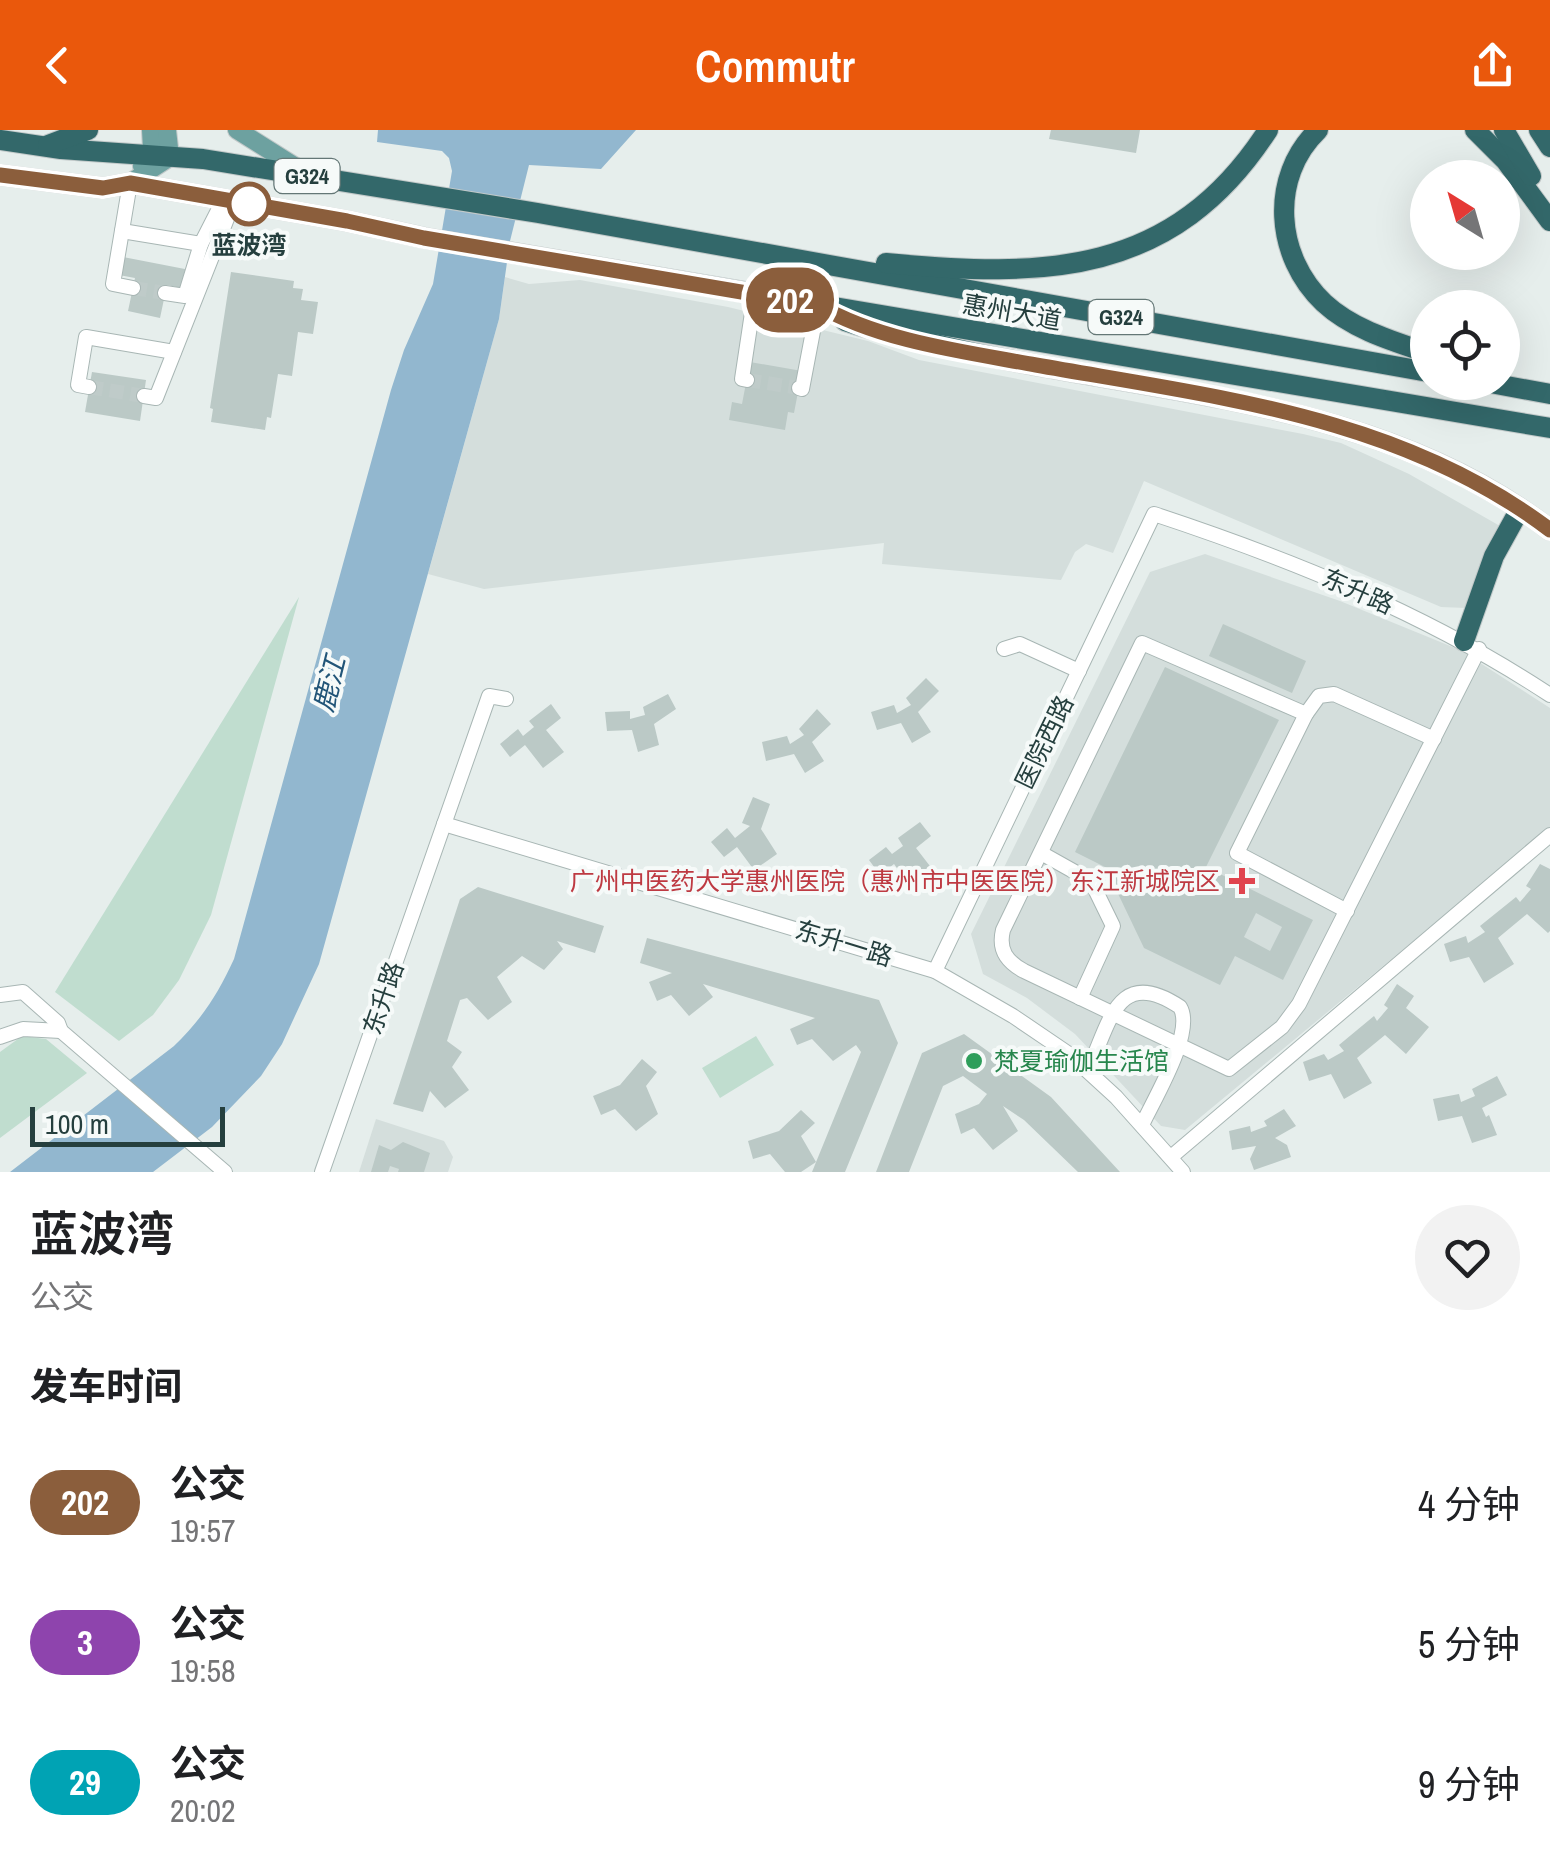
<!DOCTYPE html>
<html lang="zh">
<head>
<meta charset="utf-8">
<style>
  :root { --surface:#fff; --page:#f2f2f2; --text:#202124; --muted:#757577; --accent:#ea580c }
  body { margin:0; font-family:"Archivo Narrow","Noto Sans SC",sans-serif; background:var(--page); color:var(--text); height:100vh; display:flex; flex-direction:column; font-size:38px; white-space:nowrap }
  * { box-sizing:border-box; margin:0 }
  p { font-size:32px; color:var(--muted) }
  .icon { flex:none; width:55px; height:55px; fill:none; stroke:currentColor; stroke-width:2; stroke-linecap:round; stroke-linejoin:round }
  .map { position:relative; height:1042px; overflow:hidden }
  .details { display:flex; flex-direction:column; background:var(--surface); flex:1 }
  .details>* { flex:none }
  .badge { padding:0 20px; border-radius:32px; font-size:35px; line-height:65px }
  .needle { width:65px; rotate:323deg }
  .fabs { position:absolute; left:1410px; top:30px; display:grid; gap:20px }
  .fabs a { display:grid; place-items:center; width:110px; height:110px; border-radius:50%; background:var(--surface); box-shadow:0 10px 40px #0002; font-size:50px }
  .scale { position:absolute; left:30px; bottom:25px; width:195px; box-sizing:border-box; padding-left:10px; border:5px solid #253f3e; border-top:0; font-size:28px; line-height:35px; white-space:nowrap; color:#253f3e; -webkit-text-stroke:8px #f6faf9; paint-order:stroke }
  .map>.badge { position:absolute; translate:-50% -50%; box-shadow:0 0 0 5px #fff }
  h2 { padding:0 30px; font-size:38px; line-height:90px }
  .round { display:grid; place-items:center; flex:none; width:105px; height:105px; border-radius:52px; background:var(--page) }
  .head { display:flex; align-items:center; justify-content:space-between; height:170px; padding:0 30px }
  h1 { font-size:48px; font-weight:600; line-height:75px }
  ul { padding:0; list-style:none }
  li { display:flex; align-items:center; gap:30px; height:140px; padding:0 30px }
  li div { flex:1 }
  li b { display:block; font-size:38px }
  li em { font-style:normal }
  li .badge { min-width:110px; font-weight:700; text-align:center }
  header { display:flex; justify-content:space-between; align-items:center; height:130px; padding:0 30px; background:var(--accent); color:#fff; font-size:45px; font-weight:600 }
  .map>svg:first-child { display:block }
  .built { fill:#d4dedc }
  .green { fill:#c0ddcf }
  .water { fill:#92b7cf }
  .building { fill:#bbc9c6; fill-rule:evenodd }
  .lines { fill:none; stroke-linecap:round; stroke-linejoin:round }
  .minor-tunnel { stroke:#bfcbc9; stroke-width:14; stroke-dasharray:14 7; stroke-linecap:butt }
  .minor-casing { stroke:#a8b6b4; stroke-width:16 }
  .major-casing { stroke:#c2c9c9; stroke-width:20 }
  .highway-casing { stroke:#c2c9c9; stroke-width:22 }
  .minor { stroke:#fff; stroke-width:14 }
  .major { stroke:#6da1a0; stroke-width:18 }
  .highway { stroke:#33686a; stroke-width:20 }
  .line-casing { stroke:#fff; stroke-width:22 }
  .line { stroke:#8b5e3c; stroke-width:15 }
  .stop-dot { fill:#fff; stroke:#8b5e3c; stroke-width:5 }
  .health-dot { fill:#e0444e; stroke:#f6faf9; stroke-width:4 }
  .leisure-dot { fill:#2e9e5b; stroke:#f6faf9; stroke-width:4 }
  .labels { text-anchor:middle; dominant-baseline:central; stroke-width:8; stroke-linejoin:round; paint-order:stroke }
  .shield { fill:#f6faf9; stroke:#647776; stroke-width:2.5 }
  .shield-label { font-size:22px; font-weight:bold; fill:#253f3e }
  .stop-label { font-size:25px; font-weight:bold; fill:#253f3e; stroke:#f6faf9 }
  .street-label { font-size:25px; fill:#253f3e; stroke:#f6faf9 }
  .health-label { font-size:25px; fill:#be3a42; stroke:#f6faf9; text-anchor:end }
  .leisure-label { font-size:25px; fill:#27864d; stroke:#f6faf9; text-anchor:start }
  .water-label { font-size:28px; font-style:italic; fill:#225578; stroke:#f6faf9 }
</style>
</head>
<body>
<header><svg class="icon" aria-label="back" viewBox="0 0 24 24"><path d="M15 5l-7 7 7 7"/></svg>Commutr<svg class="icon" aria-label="share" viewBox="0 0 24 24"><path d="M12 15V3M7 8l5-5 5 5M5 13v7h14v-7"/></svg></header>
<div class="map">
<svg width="1550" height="1042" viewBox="0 0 1550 1042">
  <rect width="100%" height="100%" fill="#e6eeec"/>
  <!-- built -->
  <g class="built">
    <path d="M505,147l24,7 51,-4 148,27 140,34 51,19 384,74 38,9 68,31 91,52 -34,82 -25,-1 -297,-126 -31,72 -27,-9 -11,8 -14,28 -179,-16 2,-21 -400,46 -56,-15 71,-255z"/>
    <path d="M1205,424l135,47 120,49 90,58v120l-365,302 -24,-4 -86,-92 -48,-36 -44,-24 -12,-40 179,-362z"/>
    <path d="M376,989l68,22 9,16 -5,15h-89z"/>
  </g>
  <!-- green -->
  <g class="green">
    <path d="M299,467l-88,318 -32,65 -26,35 -34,26 -64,-49z"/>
    <path d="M22,906l24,3 41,34 -87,65v-86z"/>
    <path d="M756,906l18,29 -54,33 -18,-30z"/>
  </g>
  <!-- water -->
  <path class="water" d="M378,0h258l-35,39 -72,-4 -19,76 -11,78 -180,645 -37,80 -21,32 -49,51 -59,45h-143l164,-126c28,-27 44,-52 60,-87l157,-569 13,-40 29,-66 19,-113 -3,-13 -7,-7 -65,-9z"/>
  <!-- building -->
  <g class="building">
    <path d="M1051,0h89l-4,23 -87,-14z"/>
    <path d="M123,127l67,13 -4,19 -19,-4 -7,33 -32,-7 7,-33 -16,-3z"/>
    <path d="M231,142l63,9 -1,7 10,1 -2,11 17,2 -5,32 -15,-2 -6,44 -14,-2 -7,44 -4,-1 -2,13 -54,-8 2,-13 -3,-1z"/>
    <path d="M750,232l52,9 -8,42 -6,-1 -3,18 -56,-10 3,-18 10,2z"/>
    <path d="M92,242l54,8 -6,41 -55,-9z"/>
    <path d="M1223,494l83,37 -14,32 -83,-37z"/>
    <path d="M1165,537l114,53 -73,147 107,53 -30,60 -48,-24 -15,29 -76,-37 -33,-69 4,-7 -40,-20zM1256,783l26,14 -12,24 -26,-14z"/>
    <path d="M926,548l13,13 -21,21 13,20 -19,11 -11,-20 -24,7 -6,-18 23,-7 3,8 14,-8 -5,-7z"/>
    <path d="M668,564l8,15 -22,15 5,21 -21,7 -6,-22 -25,1 -2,-19 25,-1v8l15,-4 -2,-8z"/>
    <path d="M551,574l10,14 -15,12 18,22 -21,16 -18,-23 -15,12 -10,-13 18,-15 5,7 11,-9 -5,-6z"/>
    <path d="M817,579l14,15 -19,18 12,19 -19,12 -11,-19 -28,7 -4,-19 25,-6 3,8 14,-9 -5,-6z"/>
    <path d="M753,667l17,7 -9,25 16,25 -23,16 -17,-23 -13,10 -13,-15 16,-14 8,10 15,-12 -8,-3z"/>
    <path d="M920,692l11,14 -15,12 17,22 -22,17 -17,-23 -14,11 -11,-15 17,-13 6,7 11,-8 -5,-8z"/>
    <path d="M1540,734l10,5v62l-2,2 -21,-19 -29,24 16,26 -30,19 -15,-26 -19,5 -6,-18 22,-8 2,7 17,-11 -5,-6 36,-29 4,5 11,-13 -5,-3z"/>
    <path d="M478,757l126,39 -9,27 -38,-12 6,8 -19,21 -22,-14 -25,21 15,25 -24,18 -21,-22 -7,2 -13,41 15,11 -10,15 17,23 -24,18 -15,-17 -7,21 -30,-8 67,-205z"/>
    <path d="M647,808l232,62 19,43 -53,129h-33l49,-120 -5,-7 -23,16 -21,-22 -15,6 -7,-16 25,-11 -112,-34 10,13 -24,19 -18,-21 -14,6 -8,-19 23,-9 -32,-10z"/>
    <path d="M1397,854l17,12 -8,12 23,19 -23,27 -21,-19 -28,23 15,25 -28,16 -13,-25 -22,7 -6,-19 21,-8 4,6 16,-9 -5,-6 35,-29 3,5 11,-13 -4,-3z"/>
    <path d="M964,904l87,63 69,75h-42l-54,-52 -21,-14 15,25 -25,19 -19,-22 -13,6 -6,-20 24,-10 8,-10 -24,-18 -20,10 -34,86h-33l46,-119z"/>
    <path d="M642,929l15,13 -11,14 12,28 -22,17 -21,-22 -14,6 -8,-19 27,-11z"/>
    <path d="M1497,946l10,19 -25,13 4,9 3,-2 8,20 -25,8 -10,-27 -24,5 -5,-22 26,-5 2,8 14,-6 -3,-7z"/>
    <path d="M1284,979l12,17 -21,12 12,7 4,12 -37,13 -4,-11 6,-13 -24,4 -3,-19 21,-5 1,6 16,-6 -3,-5z"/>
    <path d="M801,980l14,13 -14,13 15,26 -15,10h-16l-15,-18 -17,5 -5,-18 31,-10z"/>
    <path d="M403,1012l27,11 -6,19h-26l1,-3 -9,-3 -2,6h-17l8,-27 12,5z"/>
  </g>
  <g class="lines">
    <!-- minor-tunnel -->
    <g class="minor-tunnel">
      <path d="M133,158l32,5"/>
      <path d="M747,250l52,8"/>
      <path d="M89,257l55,9"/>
    </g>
    <defs>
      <g id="minor">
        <path d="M130,53l-17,101 20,4"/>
        <path d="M122,101l79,13"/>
        <path d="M165,163l20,3 16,-52 23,-45"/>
        <path d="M747,250l-5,-1 13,-86"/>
        <path d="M89,257l-11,-2 8,-48 88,15"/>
        <path d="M799,258l3,1 16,-84"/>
        <path d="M144,266l12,2 78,-197"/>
        <path d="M1004,519l16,-5 59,27"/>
        <path d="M1306,584l-164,-71 -139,287c-5,20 4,32 21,41l205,98 53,-42 17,-23 180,-355"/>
        <path d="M444,694l491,147 78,45 56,38 47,43 67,75"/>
        <path d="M1041,723l50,28 22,45 -33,72"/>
        <path d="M1347,781l-110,-58 69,-139 13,-18 15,-2 100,45"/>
        <path d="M935,841l219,-457c139,46 273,100 396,181"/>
        <path d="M0,865l23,-3 35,31 3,8 164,141"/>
        <path d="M0,907l23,-8 38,2"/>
        <path d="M1088,940c22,-47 29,-105 92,-63 15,25 -26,92 -38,118"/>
        <path d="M1171,1027l379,-322"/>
        <path d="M322,1042l167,-476 17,3"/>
      </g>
      <g id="major">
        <path d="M237,0l70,44"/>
        <path d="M142,36l10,-18 -1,-18"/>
        <path d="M130,53l40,-26 -3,-27"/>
      </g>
      <g id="highway">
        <path d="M1318,0c-49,47 -43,127 6,173 28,26 68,38 104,50"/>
        <path d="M1475,0l31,31 44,60"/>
        <path d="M1504,0l27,46"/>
        <path d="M1539,0l11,17"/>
        <path d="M0,10l61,9 142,10 335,54 890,159"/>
        <path d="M48,15l40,-15"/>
        <path d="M0,45l103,13 27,-5 217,38 78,17 1125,190"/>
        <path d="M886,133c158,15 287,14 382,-133"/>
        <path d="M845,191c26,9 55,14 82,21 210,53 444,50 623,188"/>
        <path d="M1485,252l65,12"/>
        <path d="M1464,511l30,-85 26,-47"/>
      </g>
    </defs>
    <!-- minor casing -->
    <use href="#minor" class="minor-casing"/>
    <!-- major casing -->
    <use href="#major" class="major-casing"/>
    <!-- highway casing -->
    <use href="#highway" class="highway-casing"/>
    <!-- minor -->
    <use href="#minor" class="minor"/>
    <!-- major -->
    <use href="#major" class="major"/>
    <!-- highway -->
    <use href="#highway" class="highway"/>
  </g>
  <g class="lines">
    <defs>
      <path id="line" d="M0,45l103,13 27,-5 217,38 77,17 394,67c61,36 147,47 218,60 180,32 364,51 514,165"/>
    </defs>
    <!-- line casing -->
    <use href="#line" class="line-casing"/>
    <!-- line -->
    <use href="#line" class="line"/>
  </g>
  <!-- markers -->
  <circle class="stop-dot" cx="249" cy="74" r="20"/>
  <path class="health-dot" d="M1237 736h10v10h10v10h-10v10h-10v-10h-10v-10h10z"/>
  <circle class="leisure-dot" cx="974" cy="931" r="10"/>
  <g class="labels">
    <!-- shield labels -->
    <g class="shield">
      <rect x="274.5" y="29" width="65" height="34" rx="8"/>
      <rect x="1088.5" y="170" width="65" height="34" rx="8"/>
    </g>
    <g class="shield-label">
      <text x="307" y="46">G324</text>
      <text x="1121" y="187">G324</text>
    </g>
    <!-- stop labels -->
    <g class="stop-label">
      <text x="249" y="115">蓝波湾</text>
    </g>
    <!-- street labels -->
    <g class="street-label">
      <text transform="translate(1012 182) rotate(10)">惠州大道</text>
      <text transform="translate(1358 461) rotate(24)">东升路</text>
      <text transform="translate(1044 612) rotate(-64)">医院西路</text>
      <text transform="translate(844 813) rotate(17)">东升一路</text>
      <text transform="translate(383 868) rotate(-71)">东升路</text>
    </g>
    <!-- health labels -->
    <g class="health-label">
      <text x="1220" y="751">广州中医药大学惠州医院（惠州市中医医院）东江新城院区</text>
    </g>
    <!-- leisure labels -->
    <g class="leisure-label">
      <text x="994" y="931">梵夏瑜伽生活馆</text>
    </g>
    <!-- water labels -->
    <g class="water-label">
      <text transform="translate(329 554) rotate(-76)">鹿江</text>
    </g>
  </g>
</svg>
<div class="fabs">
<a><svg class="needle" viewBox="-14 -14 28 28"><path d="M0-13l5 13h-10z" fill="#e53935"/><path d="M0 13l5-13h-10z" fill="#757577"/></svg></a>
<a><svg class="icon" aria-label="locate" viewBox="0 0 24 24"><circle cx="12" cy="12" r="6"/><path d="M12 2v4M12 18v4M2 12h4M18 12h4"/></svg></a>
</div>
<div class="scale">100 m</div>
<b class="badge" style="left:790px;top:170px;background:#8b5e3c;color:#fff">202</b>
</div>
<section class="details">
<div class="head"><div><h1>蓝波湾</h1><p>公交</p></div><a class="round"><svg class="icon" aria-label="heart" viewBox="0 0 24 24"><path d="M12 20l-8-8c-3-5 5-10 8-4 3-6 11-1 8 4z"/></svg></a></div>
<h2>发车时间</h2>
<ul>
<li><span class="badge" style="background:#8b5e3c;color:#fff">202</span><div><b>公交</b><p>19:57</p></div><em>4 分钟</em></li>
<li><span class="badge" style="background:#8e44ad;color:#fff">3</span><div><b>公交</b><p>19:58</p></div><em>5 分钟</em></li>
<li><span class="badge" style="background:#00a3b4;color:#fff">29</span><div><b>公交</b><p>20:02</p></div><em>9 分钟</em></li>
</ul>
</section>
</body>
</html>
